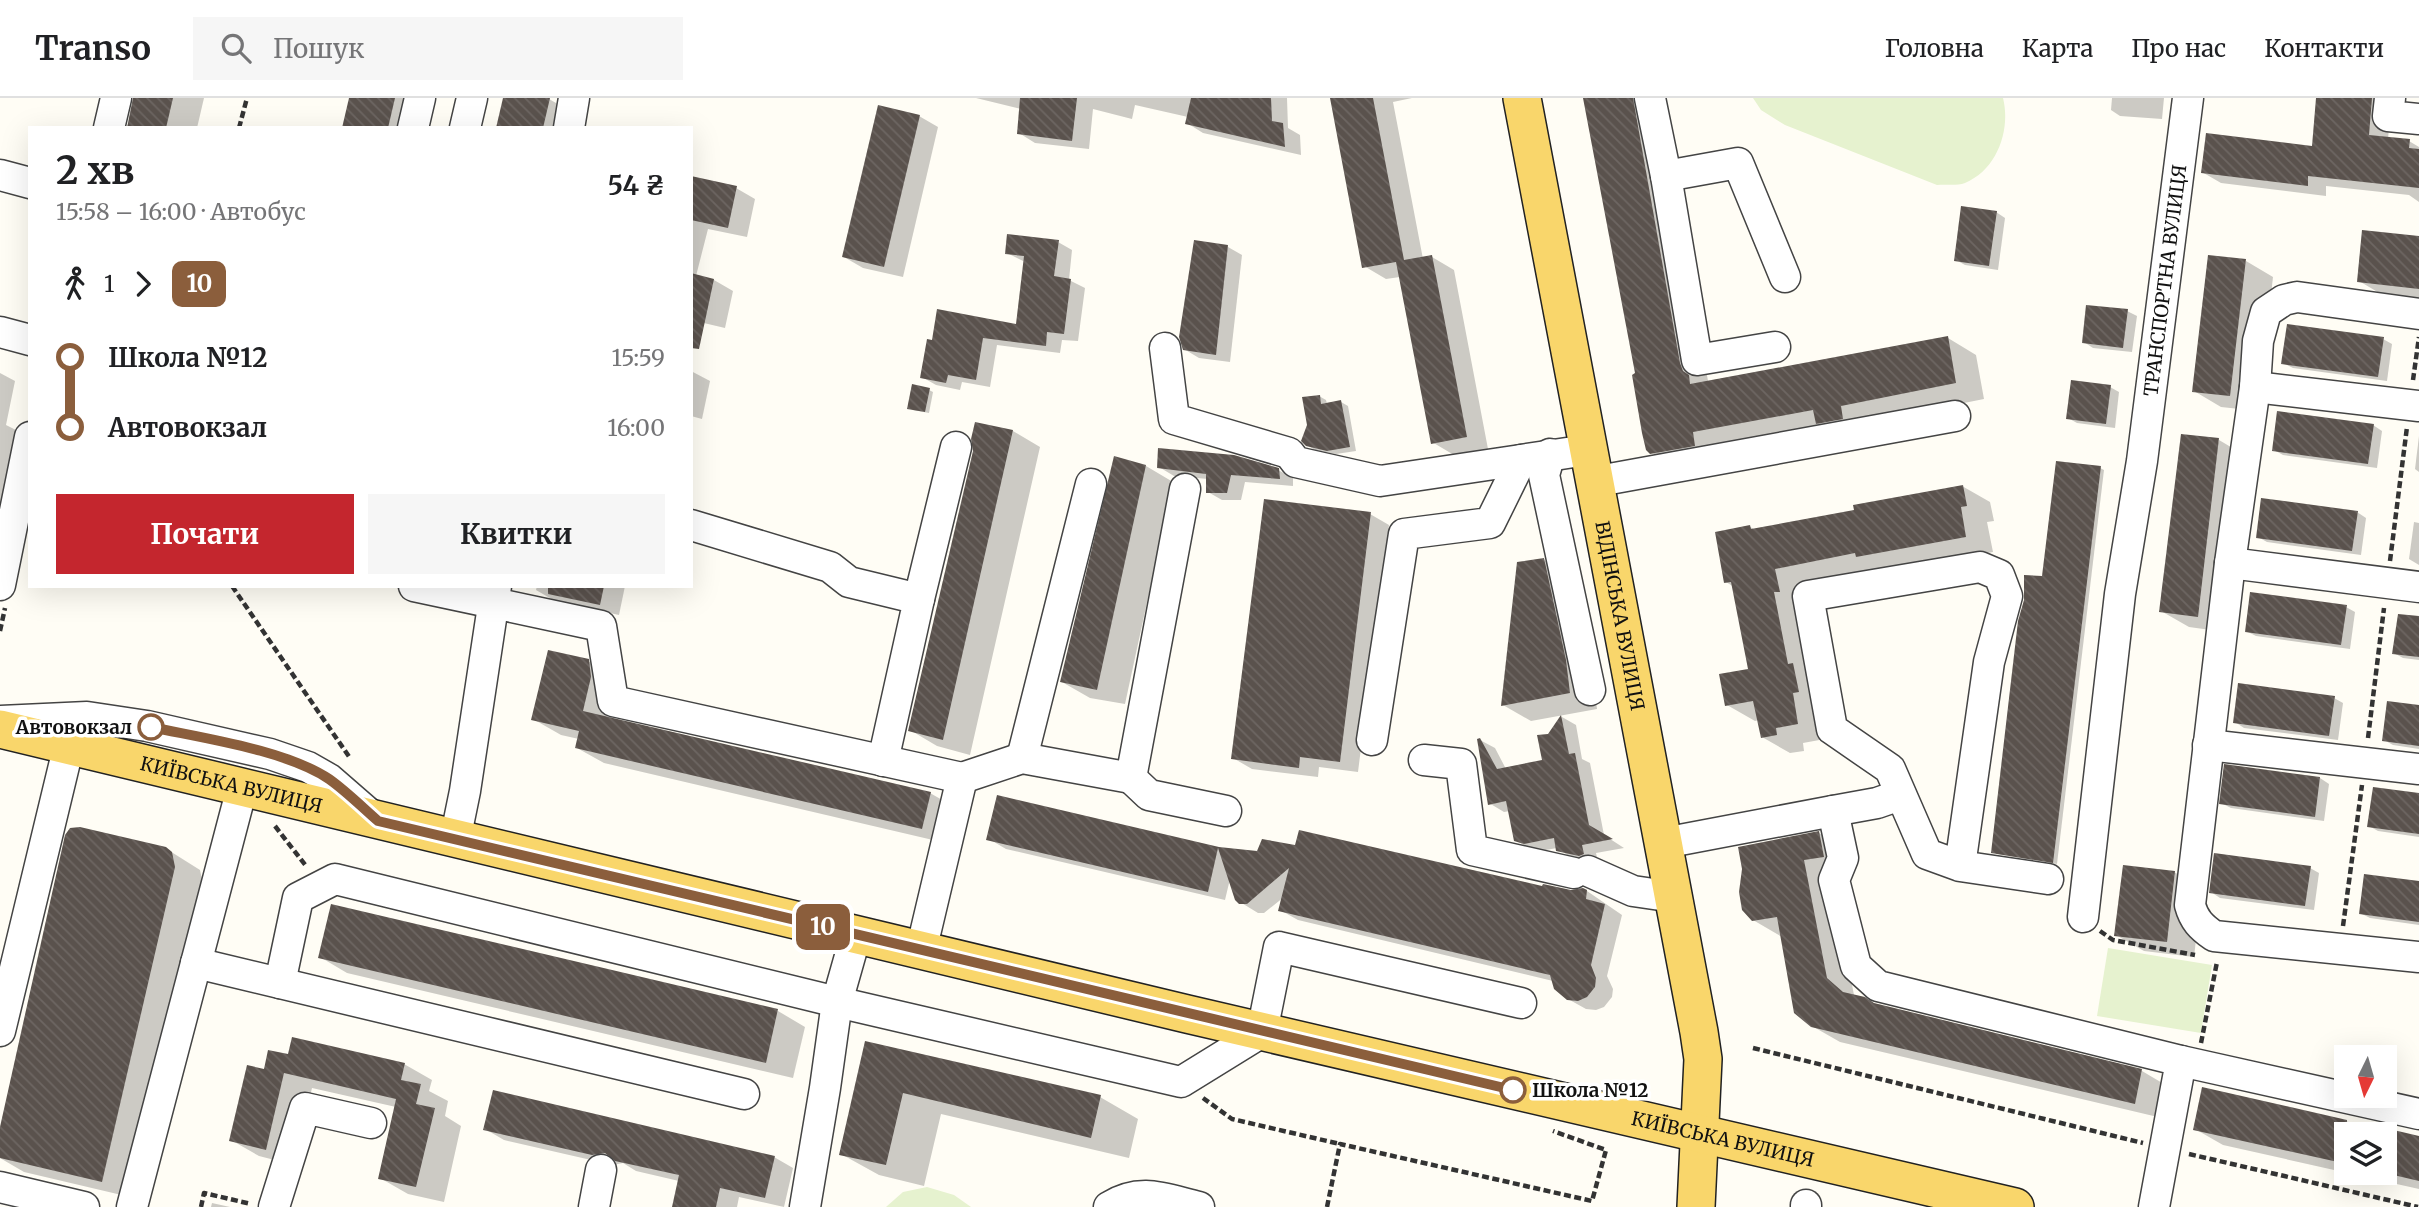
<!DOCTYPE html>
<html lang="uk">
<head>
<meta charset="utf-8">
<style>
  :root { --surface:#fff; --page:#f6f6f6; --text:#202124; --muted:#757577; --line:#e0e0e0; --accent:#c4262e }
  body { margin:0; font-family:Merriweather,serif; background:var(--page); color:var(--text); height:100vh; display:flex; flex-direction:column; font-size:26px; white-space:nowrap }
  * { box-sizing:border-box; margin:0 }
  p { font-size:23px; color:var(--muted) }
  .icon { flex:none; width:38px; height:38px; fill:none; stroke:currentColor; stroke-width:2; stroke-linecap:round; stroke-linejoin:round }
  .map { position:relative; flex:1; overflow:hidden }
  .side { position:absolute; left:28px; top:28px; width:665px; height:462px; display:flex; flex-direction:column; background:var(--surface); border-radius:0px; box-shadow:0 7px 28px #0002 }
  .side>* { flex:none }
  .badge { padding:0 14px; border-radius:10px; font-size:24px; line-height:46px }
  .needle { width:46px; rotate:185deg }
  .fabs { position:absolute; left:2334px; top:947px; display:grid; gap:14px }
  .fabs a { display:grid; place-items:center; width:63px; height:63px; border-radius:0px; background:var(--surface); box-shadow:0 7px 28px #0002; font-size:35px }
  .map>.badge { position:absolute; translate:-50% -50%; box-shadow:0 0 0 4px #fff }
  .legs { display:flex; align-items:center; gap:10px; height:77px; padding:0 28px; font-size:23px }
  .legs p { margin-inline-start:auto }
  .summary { display:flex; align-items:center; justify-content:space-between; height:119px; padding:0 28px }
  h1 { font-size:38px; font-weight:700; line-height:52px }
  .primary-button { display:flex; gap:14px; margin-top:auto; padding:14px 28px }
  .primary-button a { flex:1; height:80px; border-radius:0px; background:var(--accent); color:#fff; font-size:28px; font-weight:700; line-height:80px; text-align:center }
  .primary-button a+a { background:var(--page); color:var(--text) }
  ul { padding:0 28px; list-style:none }
  li { display:flex; align-items:center; gap:24px; height:70px; font-size:26px }
  li i { display:grid; place-items:center; width:10px; height:100%; margin:0 9px; background:currentColor }
  li i::after { content:''; width:18px; height:18px; margin:-9px; border:5px solid; border-radius:50%; background:var(--surface) }
  li p { margin-inline-start:auto }
  li:first-child i { background:linear-gradient(#0000 50%,currentColor 0) }
  li:last-child i { background:linear-gradient(currentColor 50%,#0000 0) }
  header { display:flex; align-items:center; gap:42px; box-sizing:border-box; height:98px; padding:0 35px; background:var(--surface); border-bottom:2px solid var(--line) }
  header strong { font-size:33px }
  nav { display:flex; gap:38px; margin-inline-start:auto; font-size:24px }
  .search { width:490px; height:63px; background:var(--page); display:flex; align-items:center; gap:18px; box-sizing:border-box; padding:0 24px; border-radius:0px; color:var(--muted); font-size:26px }
  .map>svg:first-child { display:block }
  .pitch { fill:#e6f2cf }
  .shadow { fill:#0003; fill-rule:evenodd }
  .building { fill:url(#building-back-hatch) }
  .lines { fill:none; stroke-linecap:round; stroke-linejoin:round }
  .minor-casing { stroke:#444; stroke-width:33 }
  .major-casing { stroke:#222; stroke-width:40 }
  .path { stroke:#333; stroke-width:4.5; stroke-dasharray:7 3.5; stroke-linecap:butt }
  .minor { stroke:#fff; stroke-width:30 }
  .major { stroke:#f9d66b; stroke-width:37 }
  .line-1-casing { stroke:#fff; stroke-width:16 }
  .line-1 { stroke:#8b5e3c; stroke-width:10 }
  .stop-1-dot { fill:#fff; stroke:#8b5e3c; stroke-width:3.5 }
  .labels { text-anchor:middle; dominant-baseline:central; stroke-width:7; stroke-linejoin:round; paint-order:stroke }
  .street-label { font-size:19px; fill:#111; stroke:#fff }
  .stop-label { font-size:19px; font-weight:bold; fill:#111; stroke:#fff; text-anchor:end }
</style>
</head>
<body>
<header>
<strong>Transo</strong>
<div class="search"><svg class="icon" aria-label="search" viewBox="0 0 24 24"><circle cx="10" cy="10" r="6"/><path d="M15 15l6 6"/></svg>Пошук</div>
<nav><a>Головна</a><a>Карта</a><a>Про нас</a><a>Контакти</a></nav>
</header>
<div class="map">
<svg width="2419" height="1109" viewBox="0 0 2419 1109">
  <defs>
    <pattern id="building-back-hatch" width="6" height="6" patternUnits="userSpaceOnUse" patternTransform="scale(1.75)"><rect width="6" height="6" fill="#5a524d"/><path d="M-1 5l2 2M0 0l6 6M5-1l2 2" fill="none" stroke="#6d6662"/></pattern>
  </defs>
  <rect width="100%" height="100%" fill="#fffdf5"/>
  <!-- pitch -->
  <g class="pitch">
    <path d="M1753,0h250c8,32 -6,72 -38,85 -8,3 -19,1 -28,2l-152,-60 -24,-15z"/>
    <path d="M2108,850l104,17 -11,68 -104,-17z"/>
    <path d="M927,1089l27,8 17,12h-85l17,-15z"/>
  </g>
  <!-- shadow -->
  <g class="shadow">
    <path d="M134,0h70l-7,30h-70z"/>
    <path d="M350,0h76l-7,30h-75z"/>
    <path d="M505,0l44,1 28,16 -3,13h-76z"/>
    <path d="M976,0h311l1,30 12,7 1,20 -98,-22 -16,-10 1,-6 -53,-12 -3,14 -39,-10 -4,40 -54,-6 -16,-10 2,-24z"/>
    <path d="M1341,0h71l-19,4 30,157 9,-2 22,13 34,179 -34,6 -22,-13 -32,-165 -14,2 -22,-13z"/>
    <path d="M1585,0h65l27,99 31,184 240,-43 28,17 8,44 -115,23 -188,47 -30,-17z"/>
    <path d="M2112,0h52l-2,21 -42,-3 -9,-6z"/>
    <path d="M2318,0h74l-4,41 21,2 10,6v55l-10,-7 -83,-9v10l-105,-13 -19,-11 111,-24z"/>
    <path d="M919,18l19,11 -35,150 -40,-9 -19,-11z"/>
    <path d="M691,80l45,10 19,11 -8,38 -39,-8 -12,47 18,4 19,11 -8,37 -34,-8z"/>
    <path d="M1996,114l9,6 -7,52 -33,-5 -9,-5z"/>
    <path d="M2419,140v63l-33,-4 -27,-16z"/>
    <path d="M1058,144l14,8 -3,30 16,8 -7,53 -16,-1 -2,13 -63,-8 -7,42 -28,-5 -2,8 -24,-5 -14,-8 6,-36 90,-15 7,-64 -18,-9z"/>
    <path d="M1228,149l14,8 -12,107 -31,-4 -15,-9z"/>
    <path d="M2246,163l27,16 -15,134 -37,-4 -27,-16z"/>
    <path d="M2127,213l10,5 -5,36 -39,-4 -9,-6z"/>
    <path d="M2383,241l9,5 -5,37 -94,-13 -10,-5z"/>
    <path d="M691,273l19,10 -8,38 -11,-3z"/>
    <path d="M0,275l15,8 -9,44 24,12 -30,125z"/>
    <path d="M2110,289l9,5 -4,36 -38,-5 -9,-5z"/>
    <path d="M929,292l4,2 -4,21 -16,-3z"/>
    <path d="M1319,298l7,4 1,4 14,-2 7,4 8,45 -20,3 -21,-4 -8,-5z"/>
    <path d="M976,326l37,7 27,16 -70,308 -33,-9 -27,-16 65,-279z"/>
    <path d="M2373,327l9,6 -5,37 -94,-13 -9,-5z"/>
    <path d="M2419,338v36l-4,-3z"/>
    <path d="M2219,342l27,16 -21,176 -36,-5 -28,-16z"/>
    <path d="M1115,360l31,8 27,16 -48,222 -35,-6 -28,-16z"/>
    <path d="M1159,369l119,3 15,8v8l-48,-4 -4,18h-19l-14,-8v-13l-34,-3z"/>
    <path d="M2100,370l4,2 -47,394 -60,-10 -4,-2 51,-274z"/>
    <path d="M1962,388l28,16 4,19 -7,1 6,30 -108,20 -84,36 24,131 -22,4 1,8 -14,2 -28,-16 -3,-17 -4,1 -28,-16 23,-35 -16,-83 -8,-5 24,-55 6,3 100,-18z"/>
    <path d="M2357,414l9,6 -5,37 -94,-13 -9,-5z"/>
    <path d="M1370,416l19,11 -31,247 -39,-5 -1,10 -66,-8 -19,-11z"/>
    <path d="M2414,424l5,1v42l-10,-6z"/>
    <path d="M1544,462l27,16 22,101 4,32 -66,12 -28,-16z"/>
    <path d="M537,488h88l-6,29 -64,-14 -19,-11z"/>
    <path d="M2346,509l9,5 -5,37 -94,-13 -10,-5z"/>
    <path d="M2419,520v42l-16,-2 -9,-5z"/>
    <path d="M588,563l28,16 3,17 -7,26 318,73 28,16 -8,35 -346,-81 -27,-15 2,-9 -18,-4 -28,-16z"/>
    <path d="M2334,600l9,5 -5,37 -94,-12 -9,-6z"/>
    <path d="M2419,609v42l-26,-4 -9,-5z"/>
    <path d="M1562,619l14,8 6,34 8,4 14,72 20,13 -28,5 2,9 -25,-3 -16,-11 -17,3 -9,-2 -16,-9 -5,-29 -6,1 -15,-9 -9,-63 15,8 11,21 38,-8 5,-26z"/>
    <path d="M2226,668l94,12 9,6 -5,37 -93,-13 -10,-5z"/>
    <path d="M2419,697v42l-41,-6 -9,-5z"/>
    <path d="M999,699l219,52 353,43 16,-1 35,24 -15,61 6,13 -1,8 -8,10 -8,3 -10,-1 -18,-10 -15,-18 -255,-61 -18,-10 4,-13 -20,16h-6l-18,-11 -10,-23 -5,21 -219,-51 -17,-10z"/>
    <path d="M1819,735l28,16 -16,27 23,119 20,10 268,66 27,16 -7,31 -322,-76 -28,-16 -30,-89 -29,-17z"/>
    <path d="M165,750l35,22 3,14 -73,313 -106,-25 -24,-14v-22z"/>
    <path d="M2310,770l9,5 -5,37 -94,-12 -9,-6z"/>
    <path d="M2174,774l28,16 -8,69 -50,-6 -28,-16z"/>
    <path d="M2419,785v42l-49,-7 -10,-5z"/>
    <path d="M332,808l446,105 27,16 -12,51 -446,-105 -27,-16z"/>
    <path d="M866,945l234,54 38,22 -9,39 -188,-44 -17,72 -45,-11 -38,-21z"/>
    <path d="M290,959l114,7 28,16 -3,11 19,10 -3,15 16,10 -17,76 -36,-8 -28,-16 16,-71 -84,-19 -18,77 -35,-9 -28,-16 34,-69z"/>
    <path d="M2204,991l215,49v51l-196,-44 -28,-16zM2347,1036h38v38h-38z"/>
    <path d="M485,1031l289,28 19,11 -9,39 -45,-10 -2,10h-64l6,-26 -43,-10 -13,-8 -10,2 -109,-25z"/>
    <path d="M212,1105l18,4h-19z"/>
  </g>
  <!-- building -->
  <g class="building">
    <path d="M133,0h40l-7,30h-39z"/>
    <path d="M349,0h46l-7,30h-46z"/>
    <path d="M503,0h47l-7,30h-47z"/>
    <path d="M1020,0h57l-5,43 -55,-7z"/>
    <path d="M1191,0h80l1,23 11,2 2,24 -100,-23z"/>
    <path d="M1330,0h43l31,162 28,-5 35,182 -36,7 -35,-182 -34,6z"/>
    <path d="M1583,0h50l47,265 3,8 6,4 1,9 258,-48 8,47 -115,23 2,13 -27,5 -3,-14 -120,22 2,14 -45,8 -4,-4 -4,-17 -10,-58 3,-2z"/>
    <path d="M2316,0h56l-3,37 41,4 -1,9 10,1v39l-111,-12v10l-107,-13 5,-40 106,13z"/>
    <path d="M878,7l42,10 -36,152 -42,-10z"/>
    <path d="M691,78l46,10 -9,42 -37,-8z"/>
    <path d="M1961,108l36,5 -8,55 -35,-5z"/>
    <path d="M2362,132l57,6v53l-62,-7z"/>
    <path d="M1007,136l52,6 -5,36 17,3 -7,55 -17,-2 -1,14 -63,-8 -7,42 -28,-5 -2,8 -26,-5 7,-39 5,1 5,-31 79,15 8,-68 -19,-2z"/>
    <path d="M1194,142l34,5 -12,110 -33,-5 -4,-13z"/>
    <path d="M2208,157l38,4 -16,137 -38,-4z"/>
    <path d="M691,175l23,6 -15,70 -8,-1z"/>
    <path d="M2086,207l42,4 -5,39 -41,-5z"/>
    <path d="M2287,226l97,13 -6,40 -97,-13z"/>
    <path d="M2071,282l40,5 -5,39 -40,-5z"/>
    <path d="M912,286l18,4 -5,24 -18,-3z"/>
    <path d="M1320,297l1,9 20,-4 9,47 -23,4 -21,-5 -5,-5 6,-16 -5,-28z"/>
    <path d="M2277,313l97,13 -6,40 -96,-13z"/>
    <path d="M975,324l38,8 -70,310 -35,-9 65,-280 -2,-12z"/>
    <path d="M2181,336l38,4 -21,179 -39,-5z"/>
    <path d="M1158,350l76,7 45,13 1,11 -49,-4 -4,18h-21v-19l-49,-6z"/>
    <path d="M1114,358l32,9 -49,225 -37,-8z"/>
    <path d="M2056,363l45,5 -48,397 -62,-10 27,-232 6,-21v-25l18,1z"/>
    <path d="M1963,387l4,21 -6,1 5,30 -110,20 -1,-4 -80,16 5,23h-6l14,72 5,-1 6,29 -6,1 5,31 -22,4 1,7 -16,3 -8,-37 -28,5 -6,-32 29,-5 -17,-87 -7,1 -9,-51 35,-7 1,4 103,-19 -1,-5z"/>
    <path d="M2261,400l97,13 -6,40 -96,-13z"/>
    <path d="M1264,401l107,13 -31,250 -40,-5 -1,11 -68,-9z"/>
    <path d="M1544,460l22,102 4,33 -69,13 16,-144z"/>
    <path d="M548,488h56l-4,19 -52,-11z"/>
    <path d="M2250,494l97,13 -6,40 -96,-13z"/>
    <path d="M2398,516l21,2v41l-27,-3z"/>
    <path d="M548,552l41,9 2,18 -8,34 348,81 -9,37 -347,-81 4,-17 -48,-11z"/>
    <path d="M2238,585l97,13 -6,40 -96,-13z"/>
    <path d="M2387,603l32,4v41l-37,-5z"/>
    <path d="M1561,617l8,39 6,-1 14,72 24,14 -31,6 2,9 -5,2 -23,-5 -2,-13 -30,6 -10,-3 -8,-40 -18,4 -11,-66 3,-1 17,31 45,-9 -5,-25 11,-1z"/>
    <path d="M2224,666l96,13 -5,40 -96,-13z"/>
    <path d="M2373,689l46,6v41l-52,-7z"/>
    <path d="M997,697l222,52 38,4 5,-12 33,6 4,-15 243,56 1,-2 28,6 12,-2 4,2 -1,9 19,5 -14,61 5,13 -1,9 -8,10 -9,4 -11,-1 -13,-11 -4,-14 -272,-64 11,-43 -42,36h-8l-4,-4 -17,-52 -10,44 -222,-52z"/>
    <path d="M80,729l86,20 6,5 3,15 -73,315 -102,-24v-31l65,-292 5,-7z"/>
    <path d="M1819,733l5,26 -20,3 23,118 16,14 22,5 9,6 268,66 -7,35 -324,-77 -17,-14 -17,-96 -25,4 -10,-11 -3,-18 3,-23 -4,-22z"/>
    <path d="M2214,755l97,13 -6,40 -96,-13z"/>
    <path d="M2123,767l52,6 -8,71 -53,-6z"/>
    <path d="M2364,776l55,7v41l-60,-8z"/>
    <path d="M331,806l447,105 -12,54 -448,-105z"/>
    <path d="M292,939l113,26 -4,17 20,4 -5,20 19,4 -19,79 -38,-8 18,-80 -112,-26 -18,77 -37,-9 18,-76 17,4 4,-19 20,4z"/>
    <path d="M865,943l236,54 -10,43 -188,-45 -17,72 -47,-10z"/>
    <path d="M2202,989l145,33v44l-154,-34z"/>
    <path d="M493,992l282,66 -10,42 -45,-10 -4,19h-44l7,-32 -64,-14 -10,-8 -13,2 -109,-25z"/>
    <path d="M2385,1030l34,8v45l-34,-8z"/>
  </g>
  <g class="lines">
    <defs>
      <g id="minor">
        <path d="M1650,0l16,78 72,-13 47,114"/>
        <path d="M2390,0l-2,18 31,3"/>
        <path d="M109,30l7,-30"/>
        <path d="M413,30l7,-30"/>
        <path d="M465,30l7,-30"/>
        <path d="M569,30l5,-30"/>
        <path d="M0,77l30,8"/>
        <path d="M1666,78l31,184 78,-13"/>
        <path d="M2419,216l-122,-17 -13,3 -18,12 -8,29 -3,46 -25,176 -40,342c4,15 11,22 24,31l205,21"/>
        <path d="M0,234l30,8"/>
        <path d="M1165,250l9,71 115,34 7,9 84,19 141,-21"/>
        <path d="M2255,289l164,19"/>
        <path d="M1550,356l-6,21 46,215"/>
        <path d="M1593,384l362,-66"/>
        <path d="M691,427l139,42 19,15 70,17 -36,162"/>
        <path d="M2230,465l189,24"/>
        <path d="M0,487l30,-148"/>
        <path d="M414,488l187,40 12,75 349,77 -41,173"/>
        <path d="M919,501l37,-152"/>
        <path d="M0,623l87,-4 60,9 123,28 38,13 21,12 46,40"/>
        <path d="M1372,642l32,-206 86,-11 31,-63 66,-10"/>
        <path d="M2208,647l211,24"/>
        <path d="M1022,660l69,-274"/>
        <path d="M1424,662l37,4 11,86 102,23"/>
        <path d="M962,680l60,-20 109,20 54,-289"/>
        <path d="M1131,680l18,17 77,16"/>
        <path d="M1833,713l44,-8 23,-8"/>
        <path d="M455,742l10,-49 31,-205"/>
        <path d="M1664,745l169,-32 10,47 -9,22 22,86 22,20 303,75 -27,146"/>
        <path d="M1960,768l29,-204 18,-66 -8,-21 -19,-8 -172,29 24,133 58,40 37,85 33,12 88,13"/>
        <path d="M1588,773l45,20 41,6"/>
        <path id="s1" d="M2083,819l37,-323 22,-133 46,-363"/>
        <path d="M196,865l548,131"/>
        <path d="M280,885l18,-85 37,-19 502,123 344,80 81,-50 17,-85 242,56"/>
        <path d="M0,933l69,-286"/>
        <path d="M2181,963l238,53"/>
        <path d="M0,1089l84,20"/>
        <path d="M132,1109l110,-419"/>
        <path d="M274,1109l31,-99 66,15"/>
        <path d="M594,1109l7,-37"/>
        <path d="M805,1109l20,-119 12,-86 19,-67"/>
        <path d="M1109,1109c32,-20 56,-8 90,0"/>
        <path d="M1806,1109v-2"/>
      </g>
      <g id="major">
        <path id="s2" d="M1522,0l177,934 4,27 -7,148"/>
        <path id="s3" d="M0,631l1187,285 828,193"/>
      </g>
    </defs>
    <!-- minor casing -->
    <use href="#minor" class="minor-casing"/>
    <!-- major casing -->
    <use href="#major" class="major-casing"/>
    <!-- path -->
    <g class="path">
      <path d="M239,30l8,-30"/>
      <path d="M2413,282l6,-43"/>
      <path d="M2390,463l17,-134"/>
      <path d="M232,488l118,172"/>
      <path d="M0,533l5,-23"/>
      <path d="M2368,640l16,-130"/>
      <path d="M275,728l31,40"/>
      <path d="M2343,828l19,-141"/>
      <path d="M2100,833l13,9 82,15"/>
      <path d="M2201,945l16,-81"/>
      <path d="M1753,950l390,95"/>
      <path d="M1203,1000l29,21 108,25"/>
      <path d="M2189,1056l229,53"/>
      <path d="M201,1109l3,-14 47,11"/>
      <path d="M1327,1109l13,-63 252,57 14,-51 -53,-19"/>
    </g>
    <!-- minor -->
    <use href="#minor" class="minor"/>
    <!-- major -->
    <use href="#major" class="major"/>
  </g>
  <g class="lines">
    <defs>
      <path id="line-1" d="M151,629c51,11 135,23 178,52 17,12 33,28 49,42l1135,269"/>
    </defs>
    <!-- line-1 casing -->
    <use href="#line-1" class="line-1-casing"/>
    <!-- line-1 -->
    <use href="#line-1" class="line-1"/>
  </g>
  <!-- markers -->
  <g class="stop-1-dot">
    <circle cx="151" cy="629" r="12"/>
    <circle cx="1513" cy="992" r="12"/>
  </g>
  <g class="labels">
    <!-- street labels -->
    <g class="street-label">
      <text stroke="none"><textPath href="#s1" startOffset="642">ТРАНСПОРТНА ВУЛИЦЯ</textPath></text>
      <text stroke="none"><textPath href="#s2" startOffset="527">ВІДІНСЬКА ВУЛИЦЯ</textPath></text>
      <text stroke="none"><textPath href="#s3" startOffset="238">КИЇВСЬКА ВУЛИЦЯ</textPath></text>
      <text stroke="none"><textPath href="#s3" startOffset="1771">КИЇВСЬКА ВУЛИЦЯ</textPath></text>
    </g>
    <!-- stop labels -->
    <g class="stop-label">
      <text x="132" y="629">Автовокзал</text>
      <text x="1532" y="992" text-anchor="start">Школа №12</text>
    </g>
  </g>
</svg>
<div class="fabs">
<a><svg class="needle" viewBox="-14 -14 28 28"><path d="M0-13l5 13h-10z" fill="#e53935"/><path d="M0 13l5-13h-10z" fill="#757577"/></svg></a>
<a><svg class="icon" aria-label="layers" viewBox="0 0 24 24"><path d="M12 4l9 5-9 5-9-5zM3 14l9 5 9-5"/></svg></a>
</div>
<b class="badge" style="left:823px;top:829px;background:#8b5e3c;color:#fff">10</b>
<section class="side">
<div class="summary"><div><h1>2 хв</h1><p>15:58 – 16:00 · Автобус</p></div><b>54 ₴</b></div>
<div class="legs"><svg class="icon" aria-label="walk" viewBox="0 0 24 24"><circle cx="13" cy="4" r="2"/><path d="M13 8l-2 6 4 7M11 14l-3 7M7 12l3-4h3l4 4"/></svg>1<svg class="icon" aria-label="forward" viewBox="0 0 24 24"><path d="M9 5l7 7-7 7"/></svg><b class="badge" style="background:#8b5e3c;color:#fff">10</b></div>
<ul>
<li><i style="color:#8b5e3c"></i><b>Школа №12</b><p>15:59</p></li>
<li><i style="color:#8b5e3c"></i><b>Автовокзал</b><p>16:00</p></li>
</ul>
<div class="primary-button"><a>Почати</a><a>Квитки</a></div>
</section>
</div>
</body>
</html>
